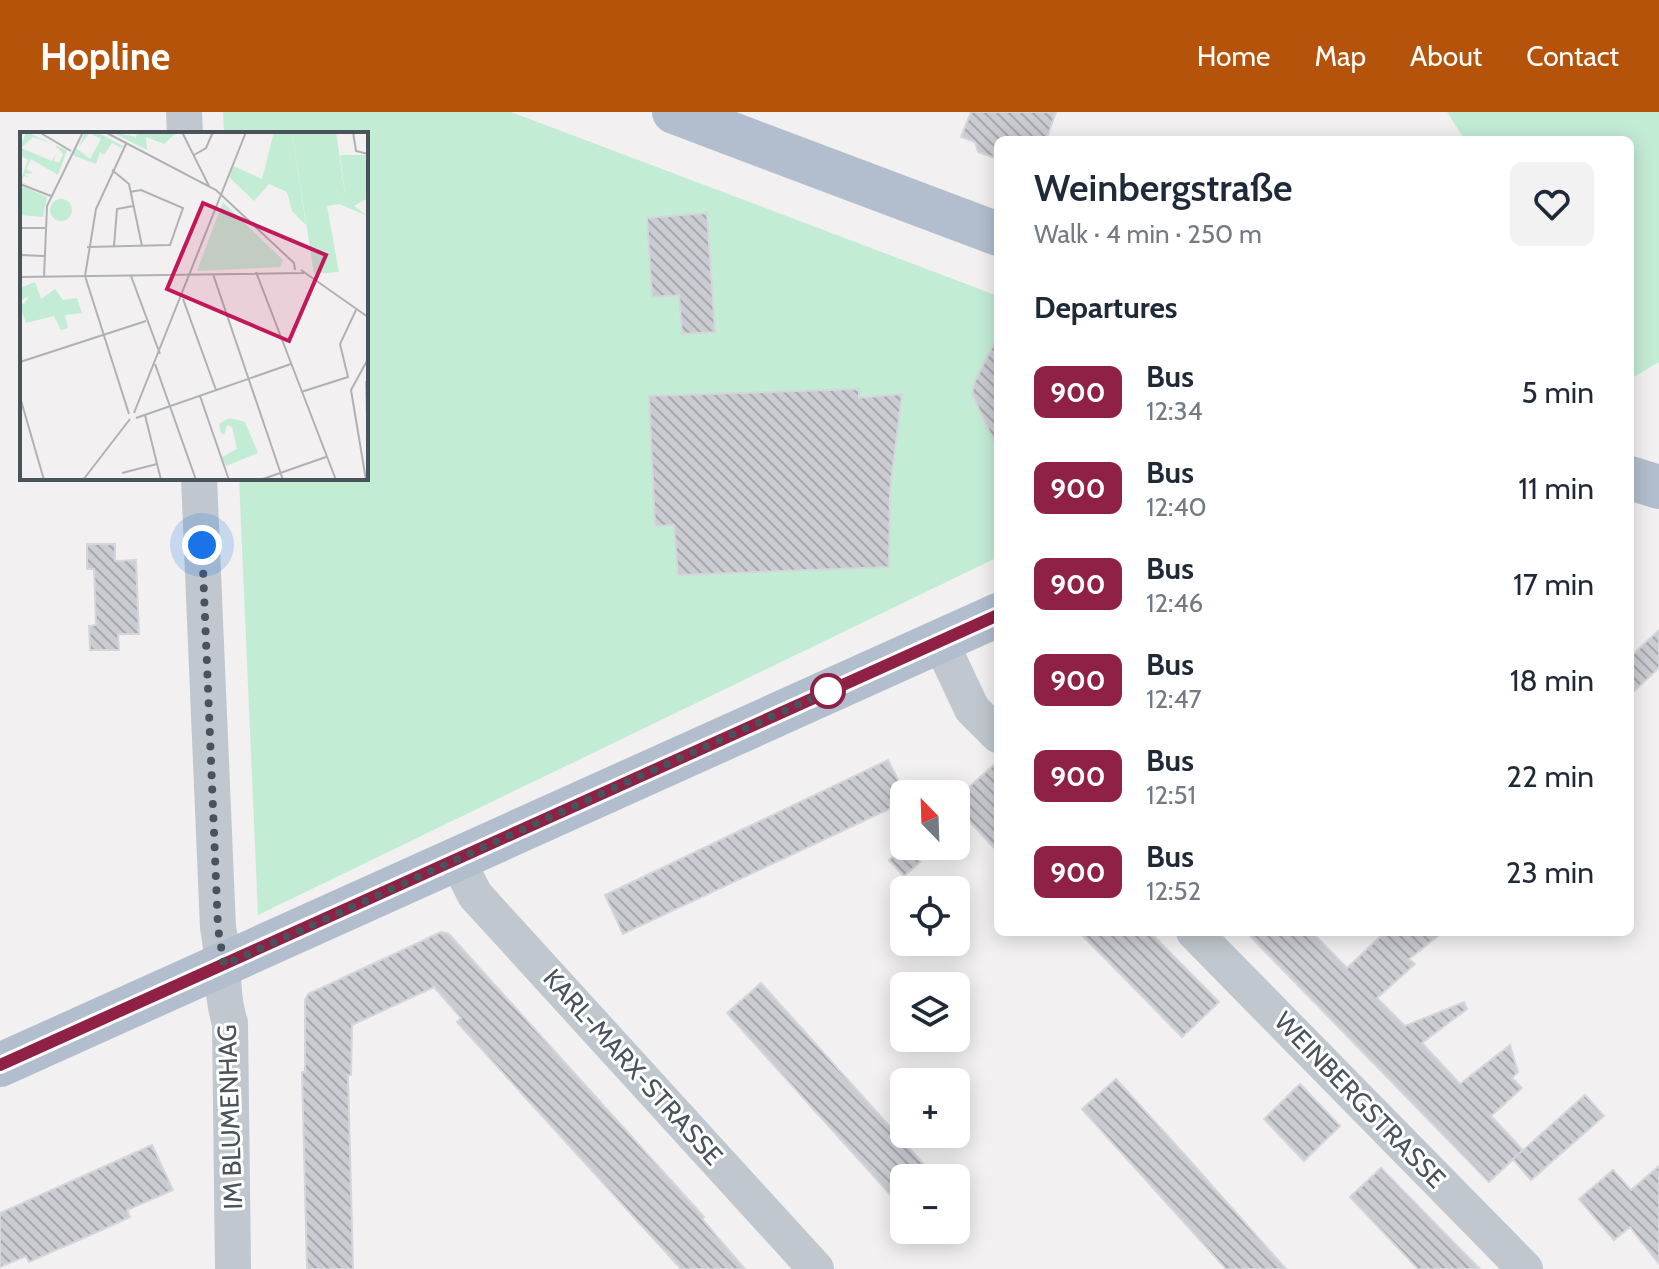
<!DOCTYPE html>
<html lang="en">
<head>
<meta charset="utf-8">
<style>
  :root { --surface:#fff; --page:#f2f2f3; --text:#1f2937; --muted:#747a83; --accent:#b45309 }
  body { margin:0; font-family:Cabin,sans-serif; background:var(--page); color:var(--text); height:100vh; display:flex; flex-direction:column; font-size:30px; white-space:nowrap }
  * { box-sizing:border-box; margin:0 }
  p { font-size:26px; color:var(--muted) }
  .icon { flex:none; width:44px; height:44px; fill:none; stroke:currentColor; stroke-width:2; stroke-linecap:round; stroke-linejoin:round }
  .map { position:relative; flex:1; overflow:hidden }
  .panel { position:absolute; left:994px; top:24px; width:640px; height:800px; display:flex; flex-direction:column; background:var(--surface); border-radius:12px; box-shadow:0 4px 20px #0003 }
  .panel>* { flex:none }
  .badge { padding:0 16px; border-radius:12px; font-size:28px; line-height:52px }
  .needle { width:52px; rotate:337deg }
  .buttons { position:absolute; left:890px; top:668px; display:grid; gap:16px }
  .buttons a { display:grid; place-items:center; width:80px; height:80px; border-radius:12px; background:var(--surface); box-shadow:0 4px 20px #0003; font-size:40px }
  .you { position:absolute; width:40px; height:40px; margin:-20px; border:6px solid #fff; border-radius:50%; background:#1a73e8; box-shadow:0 0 0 12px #1a73e833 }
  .map>.badge { position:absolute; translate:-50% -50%; box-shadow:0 0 0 4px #fff }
  h2 { padding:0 40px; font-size:30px; line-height:72px }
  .round { display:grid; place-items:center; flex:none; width:84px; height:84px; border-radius:12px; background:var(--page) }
  .overview { display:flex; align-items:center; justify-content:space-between; height:136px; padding:0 40px }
  h1 { font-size:38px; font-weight:600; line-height:60px }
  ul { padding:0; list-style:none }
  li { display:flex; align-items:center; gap:24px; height:96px; padding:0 40px }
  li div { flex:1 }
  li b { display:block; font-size:30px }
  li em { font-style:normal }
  li .badge { min-width:88px; font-weight:700; text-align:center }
  header { display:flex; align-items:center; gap:48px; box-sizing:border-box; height:112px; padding:0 40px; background:var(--accent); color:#fff }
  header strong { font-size:38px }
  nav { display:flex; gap:44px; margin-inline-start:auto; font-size:28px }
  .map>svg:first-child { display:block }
  .green { fill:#c3ecd5 }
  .building { fill:url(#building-back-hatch); stroke:#d5d6db; stroke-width:2 }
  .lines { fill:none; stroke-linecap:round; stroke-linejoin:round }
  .minor { stroke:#c0c7ce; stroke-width:36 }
  .major { stroke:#b2becd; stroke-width:44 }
  .line-casing { stroke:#fff; stroke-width:18 }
  .line { stroke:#8e2145; stroke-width:12 }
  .walk { stroke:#4a525c; stroke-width:8; stroke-dasharray:0 14.4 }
  .stop-dot { fill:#fff; stroke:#8e2145; stroke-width:4 }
  .labels { text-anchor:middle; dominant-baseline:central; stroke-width:6; stroke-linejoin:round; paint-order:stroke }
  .street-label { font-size:26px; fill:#4a525c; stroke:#fff }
  .inset-river { fill:none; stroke:#93d0e6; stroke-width:4 }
  .inset-road { fill:none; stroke:#afb1b5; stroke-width:2 }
  .view { fill:#c2185b; fill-opacity:0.15; stroke:#c2185b; stroke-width:4 }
  .inset-edge { fill:none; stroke:#4a525c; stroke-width:4 }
</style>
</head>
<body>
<header>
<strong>Hopline</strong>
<nav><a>Home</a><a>Map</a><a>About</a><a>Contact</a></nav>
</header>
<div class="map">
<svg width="1659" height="1157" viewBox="0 0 1659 1157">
  <defs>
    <pattern id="building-back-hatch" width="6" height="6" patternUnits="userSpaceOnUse" patternTransform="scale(2)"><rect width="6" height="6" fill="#cbccd2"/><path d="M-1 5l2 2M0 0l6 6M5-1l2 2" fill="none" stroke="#a7a8ae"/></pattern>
  </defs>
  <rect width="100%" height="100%" fill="#f2f0f0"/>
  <!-- green -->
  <g class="green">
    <path d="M223,0h288l487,184v261l-740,358 -19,-437h127v-344h-142z"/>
    <path d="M1447,0h212v250l-29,17v-239h-165z"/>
  </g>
  <!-- building -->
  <g class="building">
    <path d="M971,0h85l-10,28h-48v19l-20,-7 -3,-10 -14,-5z"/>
    <path d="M707,101l8,119 -33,2 -3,-39 -27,2 -5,-79z"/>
    <path d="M998,223v115l-26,-56 2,-11z"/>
    <path d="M859,277v9l43,-4 -12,96 -1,77 -211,8 -4,-50 -19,1 -6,-130z"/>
    <path d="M87,432h28v17l21,-1 3,74h-21l1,16h-29l-1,-24 7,-1 -2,-56h-7z"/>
    <path d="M1659,518v38l-29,27v-38z"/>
    <path d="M888,648l17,34 -1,8 -281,132 -18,-39z"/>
    <path d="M998,649v91l-42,-45v-8z"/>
    <path d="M906,734l14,16 -16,14 -15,-16z"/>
    <path d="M441,820l8,2 255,283 -2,2 43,50h-64l-224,-247 4,-4 -27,-31 -82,38 -1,50h-3l5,194h-46l-5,-197h3v-72l3,-6z"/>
    <path d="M1079,820h71l69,70 -37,35z"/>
    <path d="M1246,820h66l35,36 38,-36h58l-34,27 6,5 -38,34 28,28 59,-24 3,7 -45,34 38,41 50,-39 8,27 -6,6 10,10 -31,28 32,34 -34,32z"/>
    <path d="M761,871l175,195h-32v32l-177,-197z"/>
    <path d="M1116,967l68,75 102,115h-60l-144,-160z"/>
    <path d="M1300,972l40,42 -36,35 -40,-42z"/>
    <path d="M1585,983l19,21 -73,64 -18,-21z"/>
    <path d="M152,1033l21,45 -46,20 3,7 -26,12 -75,33 -3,-6 -26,11v-54z"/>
    <path d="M1659,1054v98l-29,-37 -16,13 -35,-41 34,-29 18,20z"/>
    <path d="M1381,1056l79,81 20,20h-62l-68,-72z"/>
  </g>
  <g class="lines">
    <!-- minor -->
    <g class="minor">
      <path d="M184,0l1,22"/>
      <path d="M199,366l19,450c7,31 2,65 12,95l3,246"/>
      <path d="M940,529l32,68 26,26"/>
      <path d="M458,749l17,34 341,374"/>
      <path d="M1194,820l331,337"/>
    </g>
    <!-- major -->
    <g class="major">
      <path d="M674,0l324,122"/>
      <path d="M1630,366l29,9"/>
      <path d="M0,953l998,-450"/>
    </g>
  </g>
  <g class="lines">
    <defs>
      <path id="line" d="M0,953l998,-450"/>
    </defs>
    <!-- line casing -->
    <use href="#line" class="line-casing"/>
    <!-- line -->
    <use href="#line" class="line"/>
    <!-- walk -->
    <path class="walk" d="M202,433l16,383 6,37 604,-274"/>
  </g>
  <!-- markers -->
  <circle class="stop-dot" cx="828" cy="579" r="16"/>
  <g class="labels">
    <!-- street labels -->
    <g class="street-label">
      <text transform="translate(633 955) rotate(48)">KARL-MARX-STRASSE</text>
      <text transform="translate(1360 988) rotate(46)">WEINBERGSTRASSE</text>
      <text transform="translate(230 1005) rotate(-92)">IM BLUMENHAG</text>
    </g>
  </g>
  <!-- overview -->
  <g transform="translate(20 20)">
    <rect width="348" height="348" fill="#f2f0f0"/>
    <path d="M6,0l27,12 -20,-7 -12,11 31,13 4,-7 -2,7 5,2 4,-9 -8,-9 12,5 -9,25 -27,-16 -5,10 7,4 -9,1 6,4 -6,-2 -3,5 7,4 -8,-3 8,-22 -8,-5v-7zM65,0h12l24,13 2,1 -6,12 5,-10 -10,-5 -8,12 -4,-3 -4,12 -24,-9 4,-7 14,11 11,-20 -12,-6 -10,14zM92,0l24,5 1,-5h40l-13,12 -18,-7 1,13zM272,0h44l9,62 -6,10 -12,2 12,66 -25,2zM0,53l27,12 -4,20 -23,-2zM30 78a11 11 0 1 1 22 0a11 11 0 1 1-22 0ZM203,70l60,58 -3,7 -83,4zM15,150l6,17 14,-10 8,11 14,-2 5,15 -17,2 3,13 -7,2 -7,-14 -28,7 -6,-16v-5l4,2 5,-8 -9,5v-13zM209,286l16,4 13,31 -32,13 -4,-9 15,-8 -5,-22 -5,-2 -3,10 -3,-2 -2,-9z" fill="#c3ecd5"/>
    <path d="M254,0h18l14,93 -14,-14 -5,-19 -18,-8 -15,17 -25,-24 4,-11 29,13zM320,23h28v43l-14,8 14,10 -29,-12 6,-10z" fill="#c3ecd5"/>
    <path class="inset-river" d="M347,249l1,35"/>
    <path class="inset-road" d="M19,0l32,19M85,0l111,58 78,73 1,7M162,0l27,54M333,0l3,19 12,3M106,12l-30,65 -11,67 44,138M174,23l12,-7 7,-16M92,38l17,14 13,62M0,52l31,12M0,96h25M94,114l3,-37 16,-3M67,115l83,-2 13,-37 -42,-18 -11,2M0,123l24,1M281,138l67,47M236,140l80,208M193,142l70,206M111,144l29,78M0,145l284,-4M24,145l3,-71 36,-74M163,167l33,91M0,230l126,-41M135,232l41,116M281,260l47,-15 -8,-33 16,-34M180,264l29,84M0,265l24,83M114,281l112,-281M125,283l16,65M116,286l155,-54M102,341l35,-9M63,348l47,-61M240,348l66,-23M346,348l-15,-90 17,-31"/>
    <path class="view" d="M183,71l123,52 -37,86 -122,-52z"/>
    <rect width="348" height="348" class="inset-edge"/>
  </g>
</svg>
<div class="buttons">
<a><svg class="needle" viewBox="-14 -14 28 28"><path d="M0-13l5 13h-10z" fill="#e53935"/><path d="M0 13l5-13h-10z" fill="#747a83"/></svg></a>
<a><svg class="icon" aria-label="locate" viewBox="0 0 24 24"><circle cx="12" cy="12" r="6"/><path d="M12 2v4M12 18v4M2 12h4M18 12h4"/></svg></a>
<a><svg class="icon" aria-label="layers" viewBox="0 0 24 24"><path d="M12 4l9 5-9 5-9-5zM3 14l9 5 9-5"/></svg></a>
<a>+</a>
<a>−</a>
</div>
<div class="you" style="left:202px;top:433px"></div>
<section class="panel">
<div class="overview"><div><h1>Weinbergstraße</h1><p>Walk · 4 min · 250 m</p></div><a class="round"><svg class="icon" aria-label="heart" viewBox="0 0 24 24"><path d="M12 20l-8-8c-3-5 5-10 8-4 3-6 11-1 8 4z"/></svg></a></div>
<h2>Departures</h2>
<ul>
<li><span class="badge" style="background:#8e2145;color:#fff">900</span><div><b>Bus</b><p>12:34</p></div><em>5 min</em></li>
<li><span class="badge" style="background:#8e2145;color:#fff">900</span><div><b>Bus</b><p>12:40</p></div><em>11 min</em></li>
<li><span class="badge" style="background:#8e2145;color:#fff">900</span><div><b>Bus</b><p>12:46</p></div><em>17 min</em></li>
<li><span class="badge" style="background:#8e2145;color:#fff">900</span><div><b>Bus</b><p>12:47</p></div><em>18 min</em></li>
<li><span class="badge" style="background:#8e2145;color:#fff">900</span><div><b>Bus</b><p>12:51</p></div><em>22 min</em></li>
<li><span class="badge" style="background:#8e2145;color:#fff">900</span><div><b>Bus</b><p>12:52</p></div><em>23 min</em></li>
</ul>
</section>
</div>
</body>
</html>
